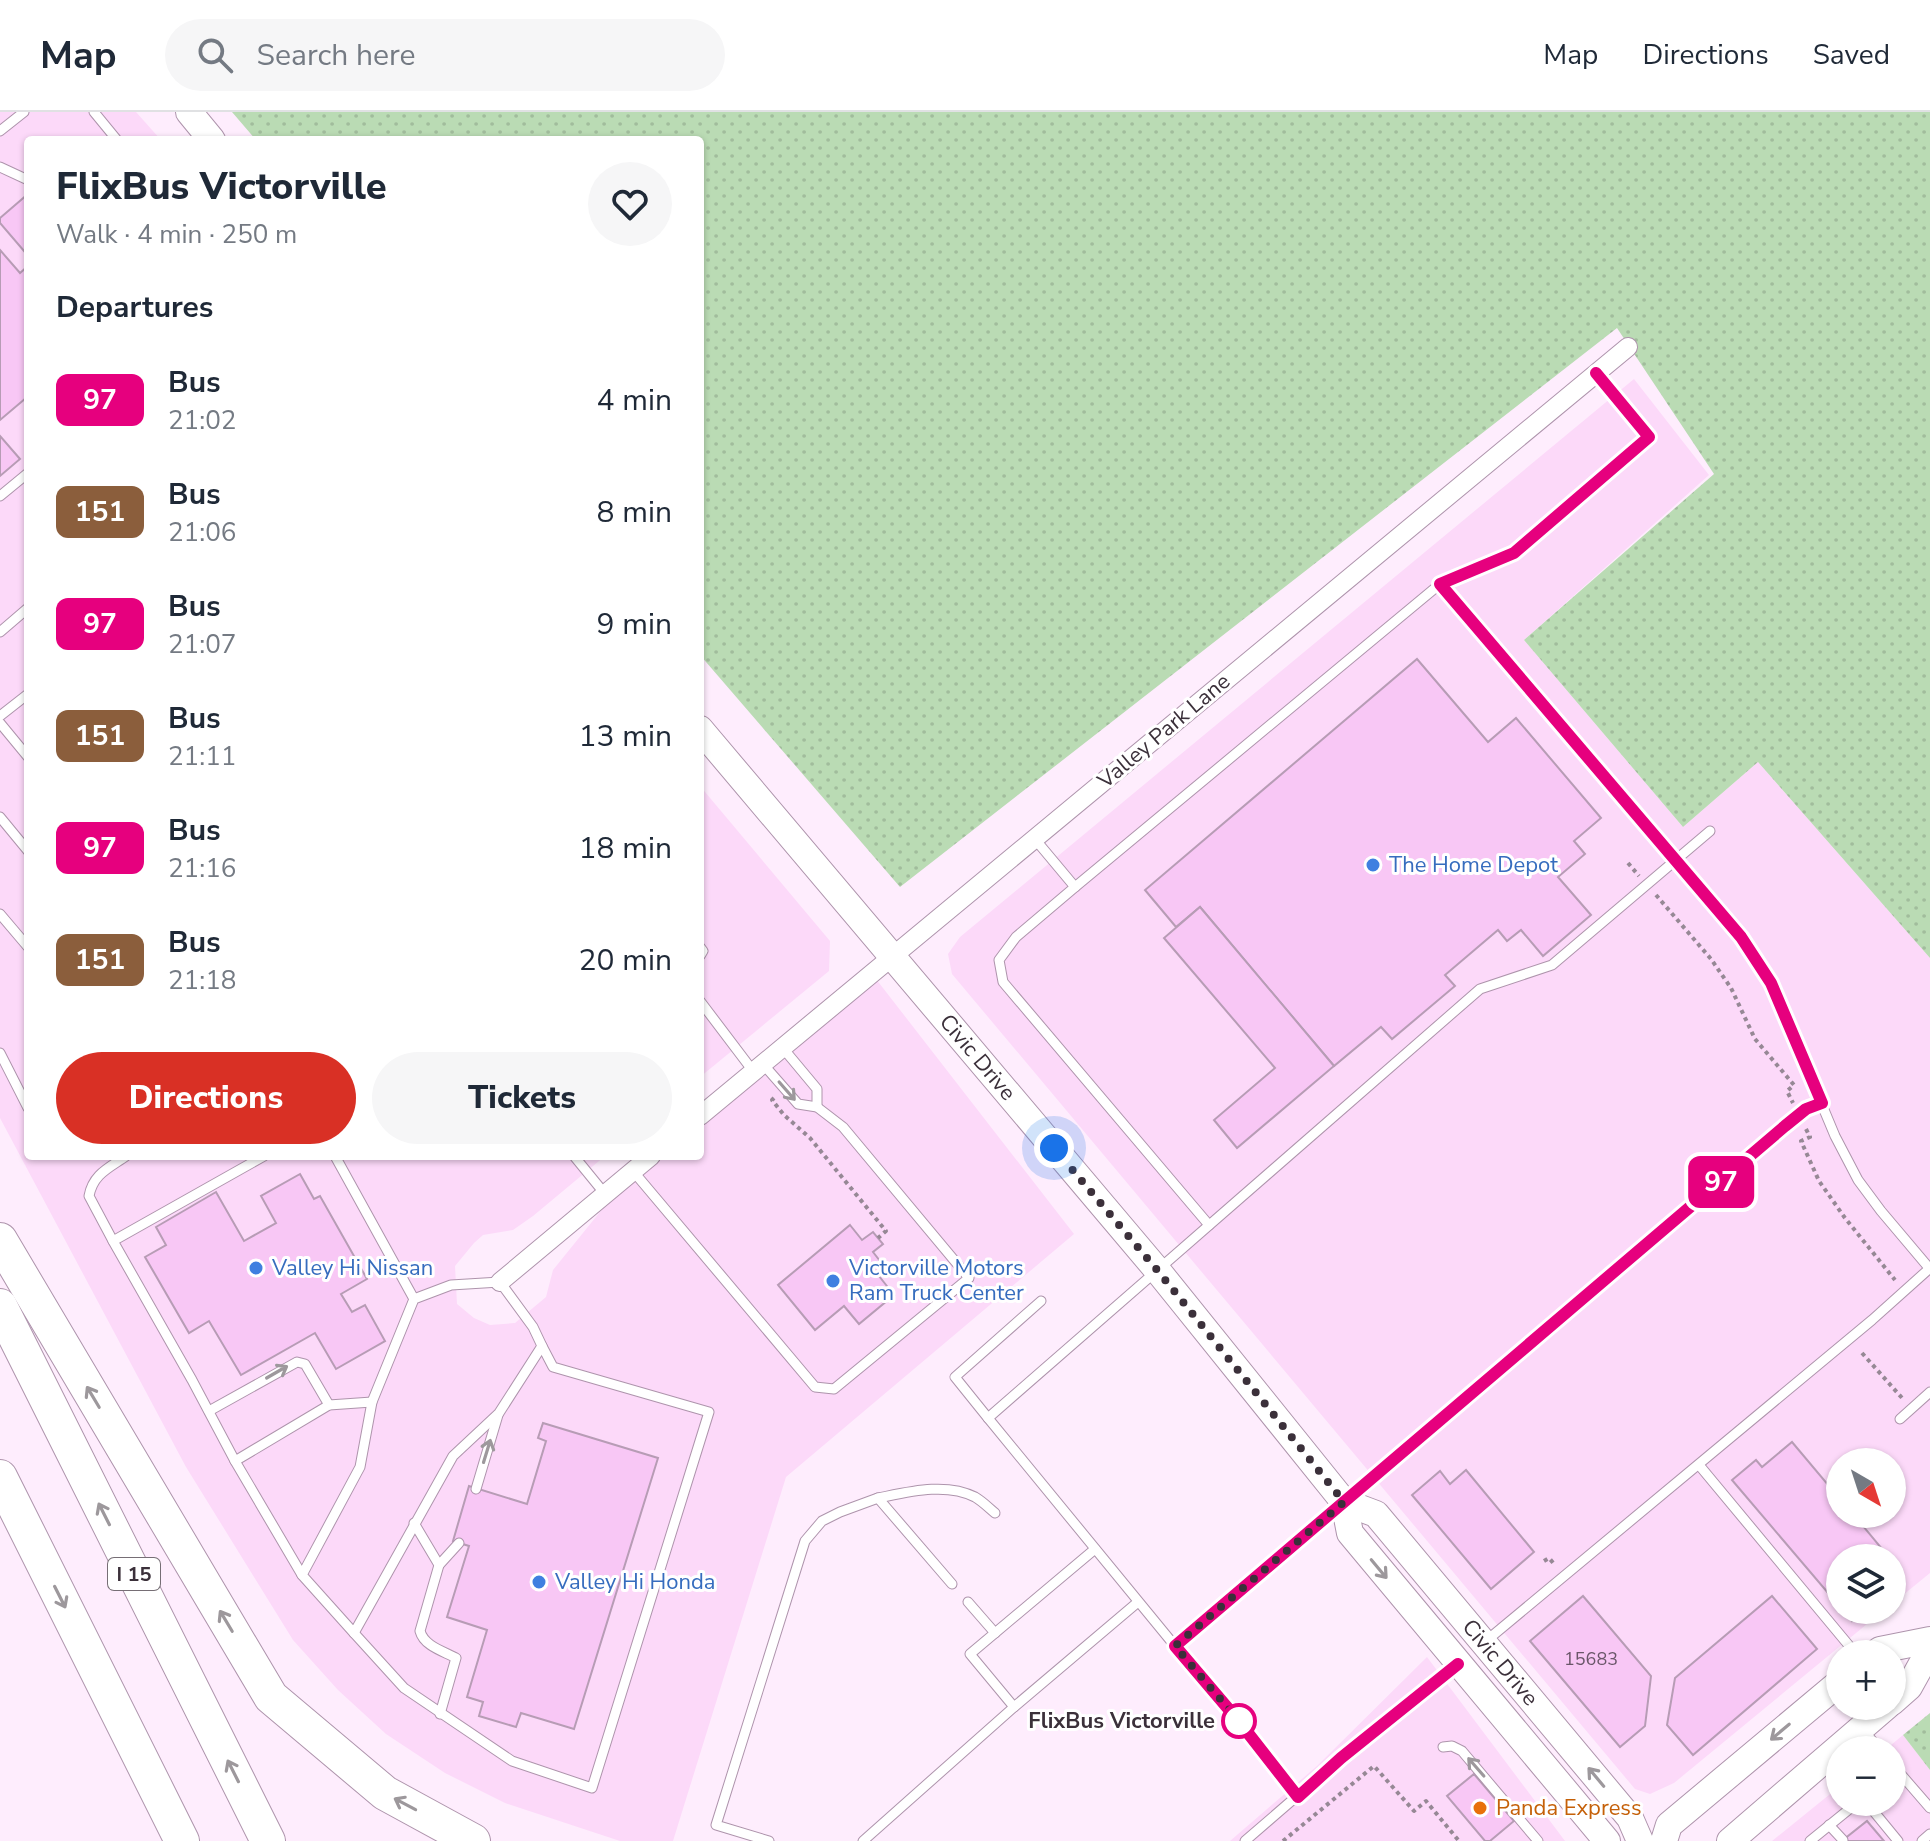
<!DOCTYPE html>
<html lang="en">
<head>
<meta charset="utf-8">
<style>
  :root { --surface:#fff; --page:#f6f6f7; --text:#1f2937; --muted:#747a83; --line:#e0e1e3; --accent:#d93025 }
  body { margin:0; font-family:"Nunito Sans",sans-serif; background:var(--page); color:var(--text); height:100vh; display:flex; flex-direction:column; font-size:30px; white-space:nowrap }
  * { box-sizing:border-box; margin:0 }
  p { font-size:26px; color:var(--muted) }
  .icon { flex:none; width:44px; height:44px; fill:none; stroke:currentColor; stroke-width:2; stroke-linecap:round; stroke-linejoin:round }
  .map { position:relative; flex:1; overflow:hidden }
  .details { position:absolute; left:24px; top:24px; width:680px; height:1024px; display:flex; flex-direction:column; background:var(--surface); border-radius:8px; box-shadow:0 2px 6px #0004 }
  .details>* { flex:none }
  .badge { padding:0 16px; border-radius:12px; font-size:28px; line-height:52px }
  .needle { width:52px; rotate:141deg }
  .tools { position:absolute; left:1826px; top:1336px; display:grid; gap:16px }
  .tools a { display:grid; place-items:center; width:80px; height:80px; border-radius:50%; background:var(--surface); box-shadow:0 2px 6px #0004; font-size:40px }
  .you { position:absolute; width:40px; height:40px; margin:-20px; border:6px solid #fff; border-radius:50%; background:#1a73e8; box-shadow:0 0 0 12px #1a73e833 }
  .map>.badge { position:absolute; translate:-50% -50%; box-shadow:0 0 0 4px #fff }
  h2 { padding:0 32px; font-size:30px; line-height:72px }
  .round { display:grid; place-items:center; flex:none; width:84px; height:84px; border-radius:42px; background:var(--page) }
  .head { display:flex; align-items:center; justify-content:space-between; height:136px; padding:0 32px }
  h1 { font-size:38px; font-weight:800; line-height:60px }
  .cta { display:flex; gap:16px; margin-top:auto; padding:16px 32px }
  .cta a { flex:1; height:92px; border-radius:48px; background:var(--accent); color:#fff; font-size:32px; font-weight:800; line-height:92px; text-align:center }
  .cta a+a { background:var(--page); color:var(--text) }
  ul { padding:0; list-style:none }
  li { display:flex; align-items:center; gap:24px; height:112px; padding:0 32px }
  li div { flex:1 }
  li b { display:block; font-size:30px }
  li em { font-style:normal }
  li .badge { min-width:88px; font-weight:700; text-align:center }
  header { display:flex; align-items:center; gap:48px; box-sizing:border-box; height:112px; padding:0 40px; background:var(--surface); border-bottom:2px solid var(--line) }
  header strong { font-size:38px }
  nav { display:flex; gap:44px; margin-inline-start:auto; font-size:28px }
  .search { width:560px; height:72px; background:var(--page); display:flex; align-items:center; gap:20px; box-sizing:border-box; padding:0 28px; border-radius:44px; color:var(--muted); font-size:30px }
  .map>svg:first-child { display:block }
  .built { fill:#fcd9f9; fill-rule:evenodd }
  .grass { fill:url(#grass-dots) }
  .building { fill:#f8c7f5; stroke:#b79cb5; stroke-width:2 }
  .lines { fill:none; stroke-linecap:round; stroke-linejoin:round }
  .lane-casing { stroke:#ae94ac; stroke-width:11 }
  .street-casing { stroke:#ae94ac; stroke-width:20 }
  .secondary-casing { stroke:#ae94ac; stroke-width:28 }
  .highway-casing { stroke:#ae94ac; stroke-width:36 }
  .path { stroke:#968895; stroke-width:4; stroke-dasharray:4 4; stroke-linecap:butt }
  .lane { stroke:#fff; stroke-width:9 }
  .street { stroke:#fff; stroke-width:18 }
  .secondary { stroke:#fff; stroke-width:26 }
  .highway { stroke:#fff; stroke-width:34 }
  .oneway { stroke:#9d989c }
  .line-casing { stroke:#fff; stroke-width:18 }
  .line { stroke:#e6007e; stroke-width:12 }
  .walk { stroke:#3b303a; stroke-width:8; stroke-dasharray:0 14.4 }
  .shop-dot { fill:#3f7fe0; stroke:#fff; stroke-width:3 }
  .stop-dot { fill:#fff; stroke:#e6007e; stroke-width:4 }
  .food-dot { fill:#e8710a; stroke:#fff; stroke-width:3 }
  .labels { text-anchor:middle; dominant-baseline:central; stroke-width:6; stroke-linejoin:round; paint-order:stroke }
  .number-label { font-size:18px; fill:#6a5669 }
  .shield { fill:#fff; stroke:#766e75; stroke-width:2 }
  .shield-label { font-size:20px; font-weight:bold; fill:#3b303a }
  .street-label { font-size:22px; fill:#3b303a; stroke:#fff }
  .shop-label { font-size:22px; fill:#366cbe; stroke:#fff; text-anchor:start }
  .stop-label { font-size:22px; font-weight:bold; fill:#3b303a; stroke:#fff; text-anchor:end }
  .food-label { font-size:22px; fill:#c56008; stroke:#fff; text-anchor:start }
</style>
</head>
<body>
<header>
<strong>Map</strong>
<div class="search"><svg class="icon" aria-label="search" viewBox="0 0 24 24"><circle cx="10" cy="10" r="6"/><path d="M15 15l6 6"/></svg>Search here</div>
<nav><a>Map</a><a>Directions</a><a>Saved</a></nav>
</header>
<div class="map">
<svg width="1930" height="1729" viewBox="0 0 1930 1729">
  <defs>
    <pattern id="grass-dots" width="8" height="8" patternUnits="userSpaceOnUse" patternTransform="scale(2)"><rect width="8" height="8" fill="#badbb4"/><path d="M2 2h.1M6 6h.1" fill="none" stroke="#a1bc9c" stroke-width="1.8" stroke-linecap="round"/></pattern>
  </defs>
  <rect width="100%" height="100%" fill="#feedfd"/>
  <!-- built -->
  <g class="built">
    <path d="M0,0h136l25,28h-133v1016h577l-72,60 -20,14 -30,5 -9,8 -19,23 2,38 17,14 16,7 25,-2 31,-26 7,-27 55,-68 55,-46h37v-31l176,-146 198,255 -288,243 -113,364h-53l-115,-38 -60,-30 -59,-39 -48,-44 -45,-50 -107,-173 -186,-349z"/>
    <path d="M1634,267l75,96 -185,165 159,187 75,-65 172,196v615l-38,31v-46h-52v52h44l-210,173 -24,11 -15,-5 -683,-815 -4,-20 12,-17zM1840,1350h52v52h-52z"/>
    <path d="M700,674l130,155 -1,30 -129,106z"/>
    <path d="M1427,1545l138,184h-335l87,-75z"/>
    <path d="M1903,1623l27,35v71h-158l68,-55v16h52v-52h-7z"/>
  </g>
  <!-- grass -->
  <g class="grass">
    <path d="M232,0h1698v846l-172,-196 -75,65 -159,-187 190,-166 -97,-146 -717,559 -200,-232v-515h-444z"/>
    <path d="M1930,1601v57l-27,-35z"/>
  </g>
  <!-- building -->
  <g class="building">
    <path d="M28,82v53l-4,4 -24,-28v-5z"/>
    <path d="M0,138l20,23 8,-7v135l-2,-3 -26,22z"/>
    <path d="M0,324l20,23 -20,17z"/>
    <path d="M1417,547l71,83 28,-24 85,100 -27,23 11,13 -27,23 33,38 -48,41 -22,-26 -14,11 -9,-11 -53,45 10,11 -63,53 -11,-12 -47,39 -134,-159 -24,20 -31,-37z"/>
    <path d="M1200,795l134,159 -97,82 -23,-28 61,-52 -111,-130z"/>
    <path d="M300,1062l14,25 6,-3 47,83 -26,15 11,18 13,-7 20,36 -49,28 -21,-36 -74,42 -32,-54 -20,12 -44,-76 21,-12 -10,-18 60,-35 28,49 32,-18 -15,-27z"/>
    <path d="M850,1113l12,15 11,-8 10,12 -10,8 14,18 -8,6 15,19 -35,29 -15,-18 -29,24 -37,-45z"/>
    <path d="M543,1311l115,35 -84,271 -53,-16 -5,14 -37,-11 4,-14 -16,-5 20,-67 -40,-13 22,-71 -16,-5 16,-55 58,18 19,-63 -8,-3z"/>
    <path d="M1792,1330l48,57v15h13l30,36 -6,5 3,3h-40v49l-108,-127 24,-20 6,7z"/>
    <path d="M1466,1358l68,82 -43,37 -79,-94 28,-24 10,13z"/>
    <path d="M1892,1460l8,10 -8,7z"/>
    <path d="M1583,1484l68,80 -6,50 -25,21 -90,-106z"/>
    <path d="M1772,1484l45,53 -124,106 -26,-30 8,-47z"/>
    <path d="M1843,1498h23l-14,11z"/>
    <path d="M1474,1662l40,47 -24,20h-5l-38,-45z"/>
    <path d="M1867,1709l17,20h-42l1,-1z"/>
  </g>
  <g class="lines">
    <defs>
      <g id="lane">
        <path d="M94,0l23,28"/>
        <path d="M0,19l24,-19"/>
        <path d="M0,55l28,13"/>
        <path d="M0,384l28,-23"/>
        <path d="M1440,472l301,353 30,46 64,153 23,44 23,31 49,58"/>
        <path d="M0,520l28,-24"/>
        <path d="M0,604l28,-22"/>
        <path d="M0,611l28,34"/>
        <path d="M0,705l28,34"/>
        <path d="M1034,726l41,49"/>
        <path d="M0,802l28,33"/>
        <path d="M700,835l3,4 -3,5"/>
        <path d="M700,889l53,70"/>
        <path d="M782,935l35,42v18"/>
        <path d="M0,941l28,55"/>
        <path d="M264,1044l-151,85 79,139 43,81 94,-56 43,-3"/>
        <path d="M335,1044l79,143"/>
        <path d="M574,1044l31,38"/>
        <path d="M633,1059l182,216 19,2 135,-111 -126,-151 -26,-20 -19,-3 -36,-41"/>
        <path d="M1209,1113l-206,-243 -4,-22 17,-23 59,-50 365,-303 74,-31 135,-116 -53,-64"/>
        <path d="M113,1129l-24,-45c4,-22 20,-28 37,-40"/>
        <path d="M500,1170l33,45 9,19 -43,67 -46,43 -99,177 -52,-58 58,-108 12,-65 42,-103 37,-14z"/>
        <path d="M209,1299l88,-49 8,2 24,41"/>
        <path d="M988,1306l-33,-41 86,-76"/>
        <path d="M1900,1307l30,-27"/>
        <path d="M235,1349l67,114"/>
        <path d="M1699,1353l157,189"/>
        <path d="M476,1377l22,-74"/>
        <path d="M878,1386c30,-6 68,-16 97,-1 7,4 14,11 20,16"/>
        <path d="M414,1411l25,42 -19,66c4,15 23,20 36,27l-16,56"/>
        <path d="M1095,1437l-125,105 44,53 124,-105"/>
        <path d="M439,1453l20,-22"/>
        <path d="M968,1490l27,31"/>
        <path d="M354,1521l50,55 108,73 80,27 117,-376 -156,-45 -11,-21"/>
        <path d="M1486,1529l386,-321 58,-52"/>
        <path d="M1175,1534l-187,-228 492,-429 72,-24 158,-134"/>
        <path d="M1864,1619l16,19"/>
        <path d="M1443,1635l9,-1 10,5 76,90"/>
        <path d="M1892,1652l38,44"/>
        <path d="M1298,1685l-61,-78 -62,-73 610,-520 21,-17 16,-6"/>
        <path d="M1866,1690l32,39"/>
        <path d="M1829,1713l14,15"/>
        <path d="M769,1729l-53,-16 89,-284 17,-20 18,-9 38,-14 74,86"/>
        <path d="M863,1729l151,-134"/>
        <path d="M1245,1729l96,-83 117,-94"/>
        <path d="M1810,1729l48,-39"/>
        <path d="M1922,1729l8,-7"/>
      </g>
      <g id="street">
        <path d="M700,1004l928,-769"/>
        <path d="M500,1170l151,-126"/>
      </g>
      <g id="secondary">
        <path d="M189,0l23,28"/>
        <path id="s1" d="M700,617l458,542 186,231 32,12 254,304 10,23"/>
        <path d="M1344,1390l6,31 257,308"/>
        <path d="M1875,1542l5,-4 50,-10"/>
        <path d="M1892,1590l17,-15 21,-38"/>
        <path d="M1664,1729l5,-16 171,-143"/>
        <path d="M1730,1729l157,-135"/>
      </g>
      <g id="highway">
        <path d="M0,1128l271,457 114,96 88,48"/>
        <path d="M0,1194l268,535"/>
        <path d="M0,1365l182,364"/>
      </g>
    </defs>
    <!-- lane casing -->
    <use href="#lane" class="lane-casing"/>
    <!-- street casing -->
    <use href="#street" class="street-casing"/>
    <!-- secondary casing -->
    <use href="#secondary" class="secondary-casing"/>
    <!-- highway casing -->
    <use href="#highway" class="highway-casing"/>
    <!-- path -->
    <g class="path">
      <path d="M1628,751l11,13"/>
      <path d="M1656,783l55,64 20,29 24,51 39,46 -7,6 6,12"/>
      <path d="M774,986l-2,2 12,15 26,23 76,93 -8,7"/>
      <path d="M1806,1017l4,8 -9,4 18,40 26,37 50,62"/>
      <path d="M1862,1241l41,46"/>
      <path d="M1544,1449l5,-3 6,7"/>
      <path d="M1283,1729l91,-75 40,45 12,-10 33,40"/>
    </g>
    <!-- lane -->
    <use href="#lane" class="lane"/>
    <!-- street -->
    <use href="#street" class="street"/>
    <!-- secondary -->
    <use href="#secondary" class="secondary"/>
    <!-- highway -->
    <use href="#highway" class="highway"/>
  </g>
  <!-- one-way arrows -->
  <defs><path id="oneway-shaft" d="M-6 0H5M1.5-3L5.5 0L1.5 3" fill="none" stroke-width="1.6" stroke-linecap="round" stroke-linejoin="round" transform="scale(2)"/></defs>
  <g class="oneway">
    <use href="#oneway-shaft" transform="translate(787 979) rotate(49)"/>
    <use href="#oneway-shaft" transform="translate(277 1260) rotate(-30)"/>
    <use href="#oneway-shaft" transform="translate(93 1285) rotate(-121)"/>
    <use href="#oneway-shaft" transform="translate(487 1339) rotate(-73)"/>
    <use href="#oneway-shaft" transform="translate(104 1402) rotate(-117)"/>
    <use href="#oneway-shaft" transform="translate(1379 1457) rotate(50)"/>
    <use href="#oneway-shaft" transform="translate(60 1485) rotate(63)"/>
    <use href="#oneway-shaft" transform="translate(226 1509) rotate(-121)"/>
    <use href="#oneway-shaft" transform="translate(1780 1620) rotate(140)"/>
    <use href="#oneway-shaft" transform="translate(1476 1655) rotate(-131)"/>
    <use href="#oneway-shaft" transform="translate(233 1659) rotate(-117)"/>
    <use href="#oneway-shaft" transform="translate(1596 1665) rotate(-130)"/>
    <use href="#oneway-shaft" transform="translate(405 1692) rotate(-152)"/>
  </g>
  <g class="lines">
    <defs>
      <path id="line" d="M1458,1552l-117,94 -43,39 -61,-78 -62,-73 610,-520 21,-17 16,-6 -51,-120 -30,-46 -301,-353 74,-31 135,-116 -53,-64"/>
    </defs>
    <!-- line casing -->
    <use href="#line" class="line-casing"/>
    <!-- line -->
    <use href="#line" class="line"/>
    <!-- walk -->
    <path class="walk" d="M1054,1036l104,123 186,231 -169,144 64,75"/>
  </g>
  <!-- markers -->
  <g class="shop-dot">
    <circle cx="1373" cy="753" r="8"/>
    <circle cx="256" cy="1156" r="8"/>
    <circle cx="833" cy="1169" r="8"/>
    <circle cx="539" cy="1470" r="8"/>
  </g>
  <circle class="stop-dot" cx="1239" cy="1609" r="16"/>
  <circle class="food-dot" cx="1480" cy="1696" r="8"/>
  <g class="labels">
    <!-- number labels -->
    <g class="number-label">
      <text x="1591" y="1547">15683</text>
    </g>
    <!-- shield labels -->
    <rect class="shield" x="108" y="1446" width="52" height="32" rx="6"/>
    <g class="shield-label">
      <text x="134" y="1462">I 15</text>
    </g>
    <!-- street labels -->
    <g class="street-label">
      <text transform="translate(1164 619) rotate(-40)">Valley Park Lane</text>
      <text stroke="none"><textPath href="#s1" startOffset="430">Civic Drive</textPath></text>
      <text stroke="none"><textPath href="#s1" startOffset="1234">Civic Drive</textPath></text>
    </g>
    <!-- shop labels -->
    <g class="shop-label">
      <text x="1389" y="753">The Home Depot</text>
      <text x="272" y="1156">Valley Hi Nissan</text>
      <text x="849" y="1156">Victorville Motors<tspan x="849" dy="25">Ram Truck Center</tspan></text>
      <text x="555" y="1470">Valley Hi Honda</text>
    </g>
    <!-- stop labels -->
    <g class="stop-label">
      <text x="1215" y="1609">FlixBus Victorville</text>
    </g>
    <!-- food labels -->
    <g class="food-label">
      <text x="1496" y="1696">Panda Express</text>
    </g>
  </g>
</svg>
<div class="tools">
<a><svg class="needle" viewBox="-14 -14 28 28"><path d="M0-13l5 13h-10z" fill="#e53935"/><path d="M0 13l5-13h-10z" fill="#747a83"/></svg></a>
<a><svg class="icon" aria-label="layers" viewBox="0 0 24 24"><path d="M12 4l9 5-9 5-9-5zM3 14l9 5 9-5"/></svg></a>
<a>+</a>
<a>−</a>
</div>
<div class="you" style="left:1054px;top:1036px"></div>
<b class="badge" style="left:1721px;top:1070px;background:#e6007e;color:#fff">97</b>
<section class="details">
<div class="head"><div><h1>FlixBus Victorville</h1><p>Walk · 4 min · 250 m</p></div><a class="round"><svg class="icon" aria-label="heart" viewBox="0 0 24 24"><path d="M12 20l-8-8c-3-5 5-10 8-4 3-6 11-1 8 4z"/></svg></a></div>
<h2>Departures</h2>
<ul>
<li><span class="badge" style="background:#e6007e;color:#fff">97</span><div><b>Bus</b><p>21:02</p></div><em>4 min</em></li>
<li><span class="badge" style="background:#8b5e3c;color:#fff">151</span><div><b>Bus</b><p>21:06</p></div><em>8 min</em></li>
<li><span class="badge" style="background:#e6007e;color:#fff">97</span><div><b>Bus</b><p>21:07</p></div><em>9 min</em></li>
<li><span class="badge" style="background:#8b5e3c;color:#fff">151</span><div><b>Bus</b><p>21:11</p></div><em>13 min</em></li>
<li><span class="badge" style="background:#e6007e;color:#fff">97</span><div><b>Bus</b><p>21:16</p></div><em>18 min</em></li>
<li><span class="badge" style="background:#8b5e3c;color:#fff">151</span><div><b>Bus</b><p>21:18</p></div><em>20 min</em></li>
</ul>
<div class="cta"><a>Directions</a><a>Tickets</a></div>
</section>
</div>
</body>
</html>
